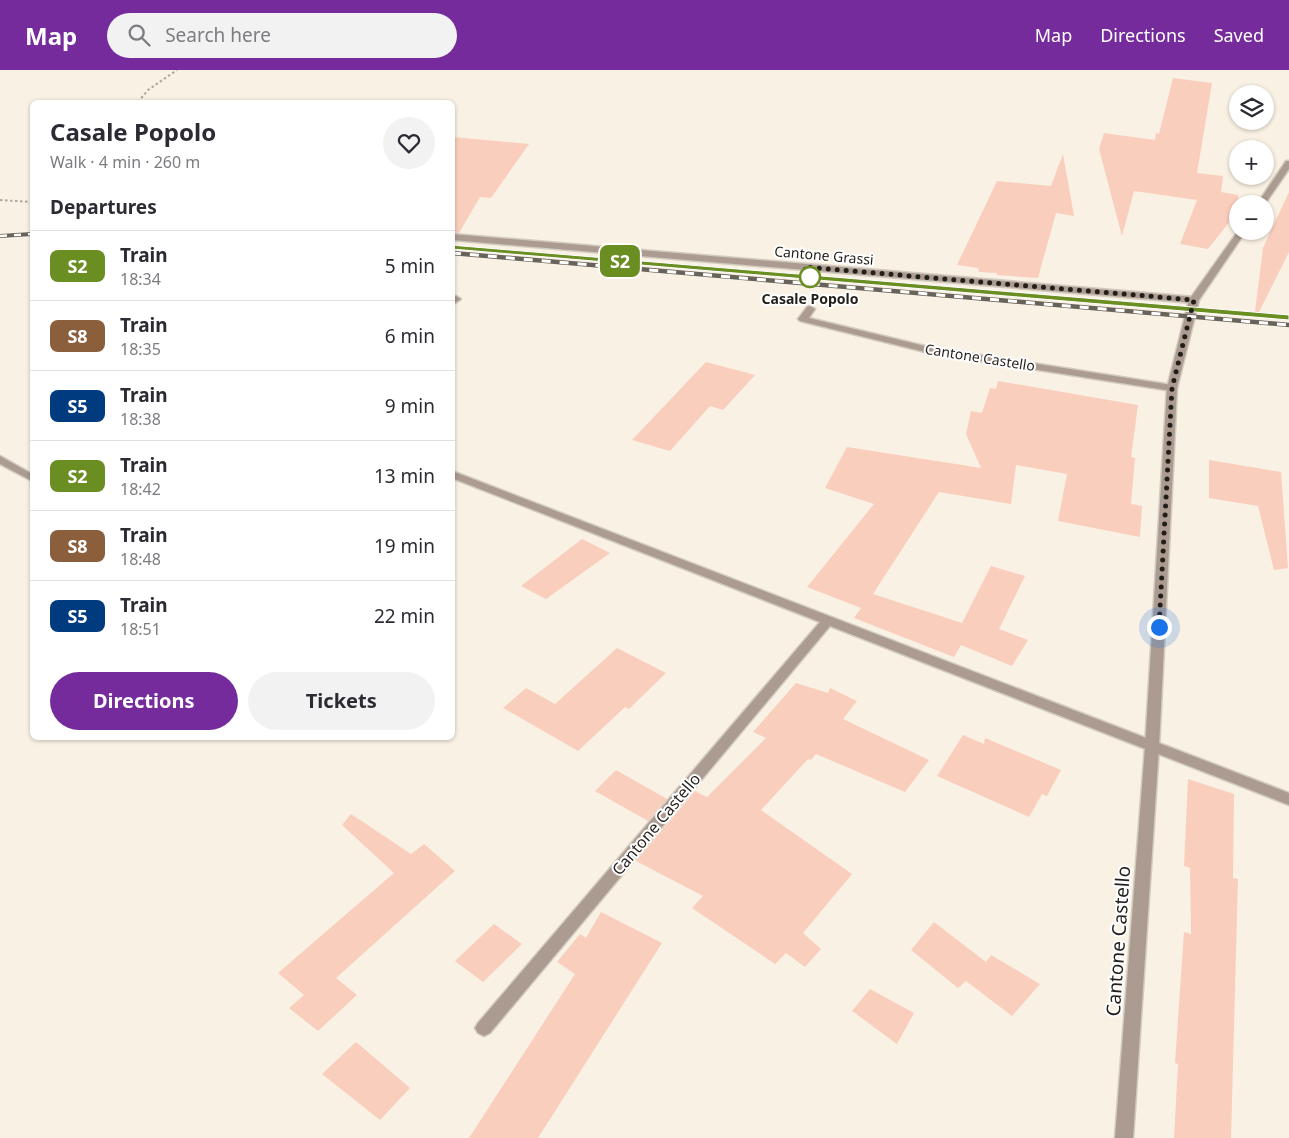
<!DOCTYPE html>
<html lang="en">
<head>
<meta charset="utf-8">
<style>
  :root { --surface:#fff; --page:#f2f2f3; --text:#2b2b33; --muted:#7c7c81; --line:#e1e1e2; --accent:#762b9d }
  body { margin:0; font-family:"Noto Sans",sans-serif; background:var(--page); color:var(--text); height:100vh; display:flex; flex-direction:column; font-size:19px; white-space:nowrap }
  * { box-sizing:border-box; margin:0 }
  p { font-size:16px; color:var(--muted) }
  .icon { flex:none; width:28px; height:28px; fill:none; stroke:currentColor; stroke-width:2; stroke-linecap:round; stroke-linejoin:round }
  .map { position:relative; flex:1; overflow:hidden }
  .panel { position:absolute; left:30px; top:30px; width:425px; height:640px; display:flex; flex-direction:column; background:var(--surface); border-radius:8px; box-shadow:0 1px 4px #0004 }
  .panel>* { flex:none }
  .badge { padding:0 10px; border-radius:8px; font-size:18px; line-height:32px }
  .buttons { position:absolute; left:1229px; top:15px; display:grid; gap:10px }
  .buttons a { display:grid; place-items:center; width:45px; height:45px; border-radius:50%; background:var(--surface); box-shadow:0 1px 4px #0004; font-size:25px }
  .you { position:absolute; width:25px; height:25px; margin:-12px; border:4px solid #fff; border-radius:50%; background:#1a73e8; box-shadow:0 0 0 8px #1a73e833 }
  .map>.badge { position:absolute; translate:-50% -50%; box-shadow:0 0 0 2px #fff }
  h2 { padding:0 20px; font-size:19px; line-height:45px }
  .round { display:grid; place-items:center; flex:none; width:52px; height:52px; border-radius:26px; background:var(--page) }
  .head { display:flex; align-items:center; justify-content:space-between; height:85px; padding:0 20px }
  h1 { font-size:24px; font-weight:700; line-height:38px }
  .cta { display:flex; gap:10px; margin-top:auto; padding:10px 20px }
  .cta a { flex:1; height:58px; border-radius:30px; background:var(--accent); color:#fff; font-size:20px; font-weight:700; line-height:58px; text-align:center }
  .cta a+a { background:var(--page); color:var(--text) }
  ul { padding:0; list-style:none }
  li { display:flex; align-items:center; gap:15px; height:70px; padding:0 20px; border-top:1px solid var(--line) }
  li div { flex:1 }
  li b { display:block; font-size:19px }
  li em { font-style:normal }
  li .badge { min-width:55px; font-weight:700; text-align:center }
  header { display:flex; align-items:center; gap:30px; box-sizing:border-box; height:70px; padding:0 25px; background:var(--accent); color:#fff }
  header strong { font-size:24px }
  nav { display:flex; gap:28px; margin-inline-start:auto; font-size:18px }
  .search { width:350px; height:45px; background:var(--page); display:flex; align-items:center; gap:12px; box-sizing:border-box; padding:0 18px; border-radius:28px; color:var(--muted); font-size:19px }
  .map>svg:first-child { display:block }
  .building { fill:#facebd }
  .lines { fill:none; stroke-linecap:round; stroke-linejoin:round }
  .minor-casing { stroke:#d2cbbf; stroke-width:3 }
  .tertiary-casing { stroke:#d2cbbf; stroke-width:3 }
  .path { stroke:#ada79c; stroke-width:2; stroke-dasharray:2.5 2.5; stroke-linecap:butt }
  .minor { fill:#ac9b91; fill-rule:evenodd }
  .tertiary { fill:#ac9b91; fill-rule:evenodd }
  .rail-far1-casing { stroke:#67625a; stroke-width:4 }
  .rail-casing { stroke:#67625a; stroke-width:4.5 }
  .rail-far1 { stroke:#fff; stroke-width:2.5; stroke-dasharray:7; stroke-linecap:butt }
  .rail { stroke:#fff; stroke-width:3; stroke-dasharray:9; stroke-linecap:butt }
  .line { fill:#6b8e23; stroke:#fff }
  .walk { stroke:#221f1a; stroke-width:5; stroke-dasharray:0 9 }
  .stop-dot { fill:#fff; stroke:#6b8e23; stroke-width:2.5 }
  .labels { text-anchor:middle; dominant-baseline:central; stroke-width:4; stroke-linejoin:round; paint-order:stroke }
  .far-street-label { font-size:14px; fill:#221f1a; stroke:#fff }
  .far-stop-label { font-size:14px; font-weight:bold; fill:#221f1a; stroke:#fff }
  .street-label { font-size:16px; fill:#221f1a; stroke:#fff }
  .near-street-label { font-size:19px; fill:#221f1a; stroke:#fff }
</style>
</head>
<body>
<header>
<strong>Map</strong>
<div class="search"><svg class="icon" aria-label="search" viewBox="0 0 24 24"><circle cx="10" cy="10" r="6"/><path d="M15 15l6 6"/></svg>Search here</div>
<nav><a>Map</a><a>Directions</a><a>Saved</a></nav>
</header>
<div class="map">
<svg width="1289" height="1068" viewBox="0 0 1289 1068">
  <rect width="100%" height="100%" fill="#f9f1e3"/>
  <!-- building -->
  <g class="building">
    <path d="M1173,8l39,5 -15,90 26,3 -2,16 17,3v16l-30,38 -28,-5 17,-44 -63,-9 -12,45 -23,-87 5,-16 51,7 1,-7 3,1z"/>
    <path d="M452,67l77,7 -38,54 -11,-1 -21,36 -7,-1z"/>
    <path d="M1063,84l11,62 -18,-3 -18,65 -41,-3v-2l-18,-1 -1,-4 -21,-3 40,-84 54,5z"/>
    <path d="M1289,122v60l-31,62 -3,-2 8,-64z"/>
    <path d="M706,292l49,13 -32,35 -13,-4 -40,45 -38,-11z"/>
    <path d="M998,311l140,24 -7,52 4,1 -4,46 11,2 -2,31 -82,-16 9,-47 -51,-9 -5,39 -72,-12 -66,102 89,29 29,-57 34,10 -26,53 29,11 -16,26 -51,-21 -7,12 -100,-39 7,-10 -54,-21 67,-83 -49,-16 22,-41 134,21 -15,-34 5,-23 11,2 8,-25 6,1z"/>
    <path d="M1209,390l72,12 7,96 -14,2 -16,-64 -49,-8z"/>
    <path d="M582,469l28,14 -64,46 -25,-13z"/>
    <path d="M617,578l49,25 -37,36 -4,-2 -47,44 -75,-43 23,-20 29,16z"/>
    <path d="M796,613l32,10 2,-5 27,13 -14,18 86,41 -24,32 -89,-38 -5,6 -3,-1 -47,51 91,64 -49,59 18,16 -16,18 -19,-14 -11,11 -83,-56 11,-12 -67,-35 59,-70 12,6 59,-59 -13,-6z"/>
    <path d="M963,665l21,9 1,-6 76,32 -14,26 -5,-2 -13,23 -92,-41z"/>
    <path d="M616,700l51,29 -19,22 -53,-30z"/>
    <path d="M1188,709l46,15 -1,84 5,1 -7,259h-57l4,-74 -3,-1 9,-131 7,2 -1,-66 -6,-2z"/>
    <path d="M351,744l60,40 13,-10 31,27 -119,107 21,17 -39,36 -29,-23 15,-13 -26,-22 116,-100 -52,-48z"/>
    <path d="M601,842l61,31 -124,195h-69l106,-164 -18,-12 23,-28 6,4z"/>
    <path d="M934,852l52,40 5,-7 49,29 -28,32 -46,-35 -8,7 -47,-38z"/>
    <path d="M494,854l28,20 -39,38 -28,-21z"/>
    <path d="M870,919l44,24 -17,31 -45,-33z"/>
    <path d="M356,972l54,46 -30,32 -58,-46z"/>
  </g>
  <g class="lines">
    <defs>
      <g id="minor">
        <path d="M452,164l742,63 5,3 -5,3 -742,-63z"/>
        <path d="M456,226l5,3 -9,6v-8z"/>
        <path d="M810,236l5,3 -6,9 120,29 243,38 5,3 -5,3 -243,-38 -129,-32 -2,-2 9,-12z"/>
        <path d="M0,386l32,18v7l-32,-17z"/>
        <path d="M452,401l837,322v12l-459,-179 -340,407 -6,3 -6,-3 -3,-5 3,-5 342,-401 -368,-144z"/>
      </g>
      <g id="tertiary">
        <path d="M1286,91h3v8l-24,35h-8z"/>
        <path d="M1238,161h8l-47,69 -22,88 -18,359 -26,391h-18l30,-391 22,-359 22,-88z"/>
      </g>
    </defs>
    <!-- minor casing -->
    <use href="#minor" class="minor-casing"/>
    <!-- tertiary casing -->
    <use href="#tertiary" class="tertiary-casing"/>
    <!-- path -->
    <g class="path">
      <path d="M138,32l10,-12 29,-20"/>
      <path d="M0,130l32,2"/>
    </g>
    <!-- minor -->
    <use href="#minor" class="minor"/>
    <!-- tertiary -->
    <use href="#tertiary" class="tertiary"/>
    <defs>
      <path id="rail-far1" d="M0,166l32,-2"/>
      <path id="rail" d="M452,183l837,72"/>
    </defs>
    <!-- rail-far1 casing -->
    <use href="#rail-far1" class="rail-far1-casing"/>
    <!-- rail casing -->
    <use href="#rail" class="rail-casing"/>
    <!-- rail-far1 -->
    <use href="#rail-far1" class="rail-far1"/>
    <!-- rail -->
    <use href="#rail" class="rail"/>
  </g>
  <!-- line -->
  <path class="line" d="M450,175l839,70v5l-837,-71z"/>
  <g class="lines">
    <!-- walk -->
    <path class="walk" d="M810,207l-6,-10 390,33 -22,88 -13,239"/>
  </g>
  <!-- markers -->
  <circle class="stop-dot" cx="810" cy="207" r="10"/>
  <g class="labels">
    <!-- far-street labels -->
    <g class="far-street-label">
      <text transform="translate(824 185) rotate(5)">Cantone Grassi</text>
      <text transform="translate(980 287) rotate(9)">Cantone Castello</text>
    </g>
    <!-- far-stop labels -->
    <g class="far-stop-label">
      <text x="810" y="228">Casale Popolo</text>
    </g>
    <!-- street labels -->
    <g class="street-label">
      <text transform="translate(656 754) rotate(-50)">Cantone Castello</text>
    </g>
    <!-- near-street labels -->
    <g class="near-street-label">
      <text transform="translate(1118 871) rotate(-86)">Cantone Castello</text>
    </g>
  </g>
</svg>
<div class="buttons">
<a><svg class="icon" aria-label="layers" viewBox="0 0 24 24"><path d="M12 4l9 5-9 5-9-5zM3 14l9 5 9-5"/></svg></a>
<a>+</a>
<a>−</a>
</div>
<div class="you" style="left:1159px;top:557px"></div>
<b class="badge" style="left:620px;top:191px;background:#6b8e23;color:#fff">S2</b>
<section class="panel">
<div class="head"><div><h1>Casale Popolo</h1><p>Walk · 4 min · 260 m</p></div><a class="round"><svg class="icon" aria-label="heart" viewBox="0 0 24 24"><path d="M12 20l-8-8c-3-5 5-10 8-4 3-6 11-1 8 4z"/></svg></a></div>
<h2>Departures</h2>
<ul>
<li><span class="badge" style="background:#6b8e23;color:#fff">S2</span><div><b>Train</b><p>18:34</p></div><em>5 min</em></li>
<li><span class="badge" style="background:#8b5e3c;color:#fff">S8</span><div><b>Train</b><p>18:35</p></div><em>6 min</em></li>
<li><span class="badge" style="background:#003b80;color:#fff">S5</span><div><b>Train</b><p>18:38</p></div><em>9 min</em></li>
<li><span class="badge" style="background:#6b8e23;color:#fff">S2</span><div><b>Train</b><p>18:42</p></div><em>13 min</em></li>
<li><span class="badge" style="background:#8b5e3c;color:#fff">S8</span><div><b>Train</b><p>18:48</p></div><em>19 min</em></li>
<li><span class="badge" style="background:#003b80;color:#fff">S5</span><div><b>Train</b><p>18:51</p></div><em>22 min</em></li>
</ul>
<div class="cta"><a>Directions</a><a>Tickets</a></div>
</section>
</div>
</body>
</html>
